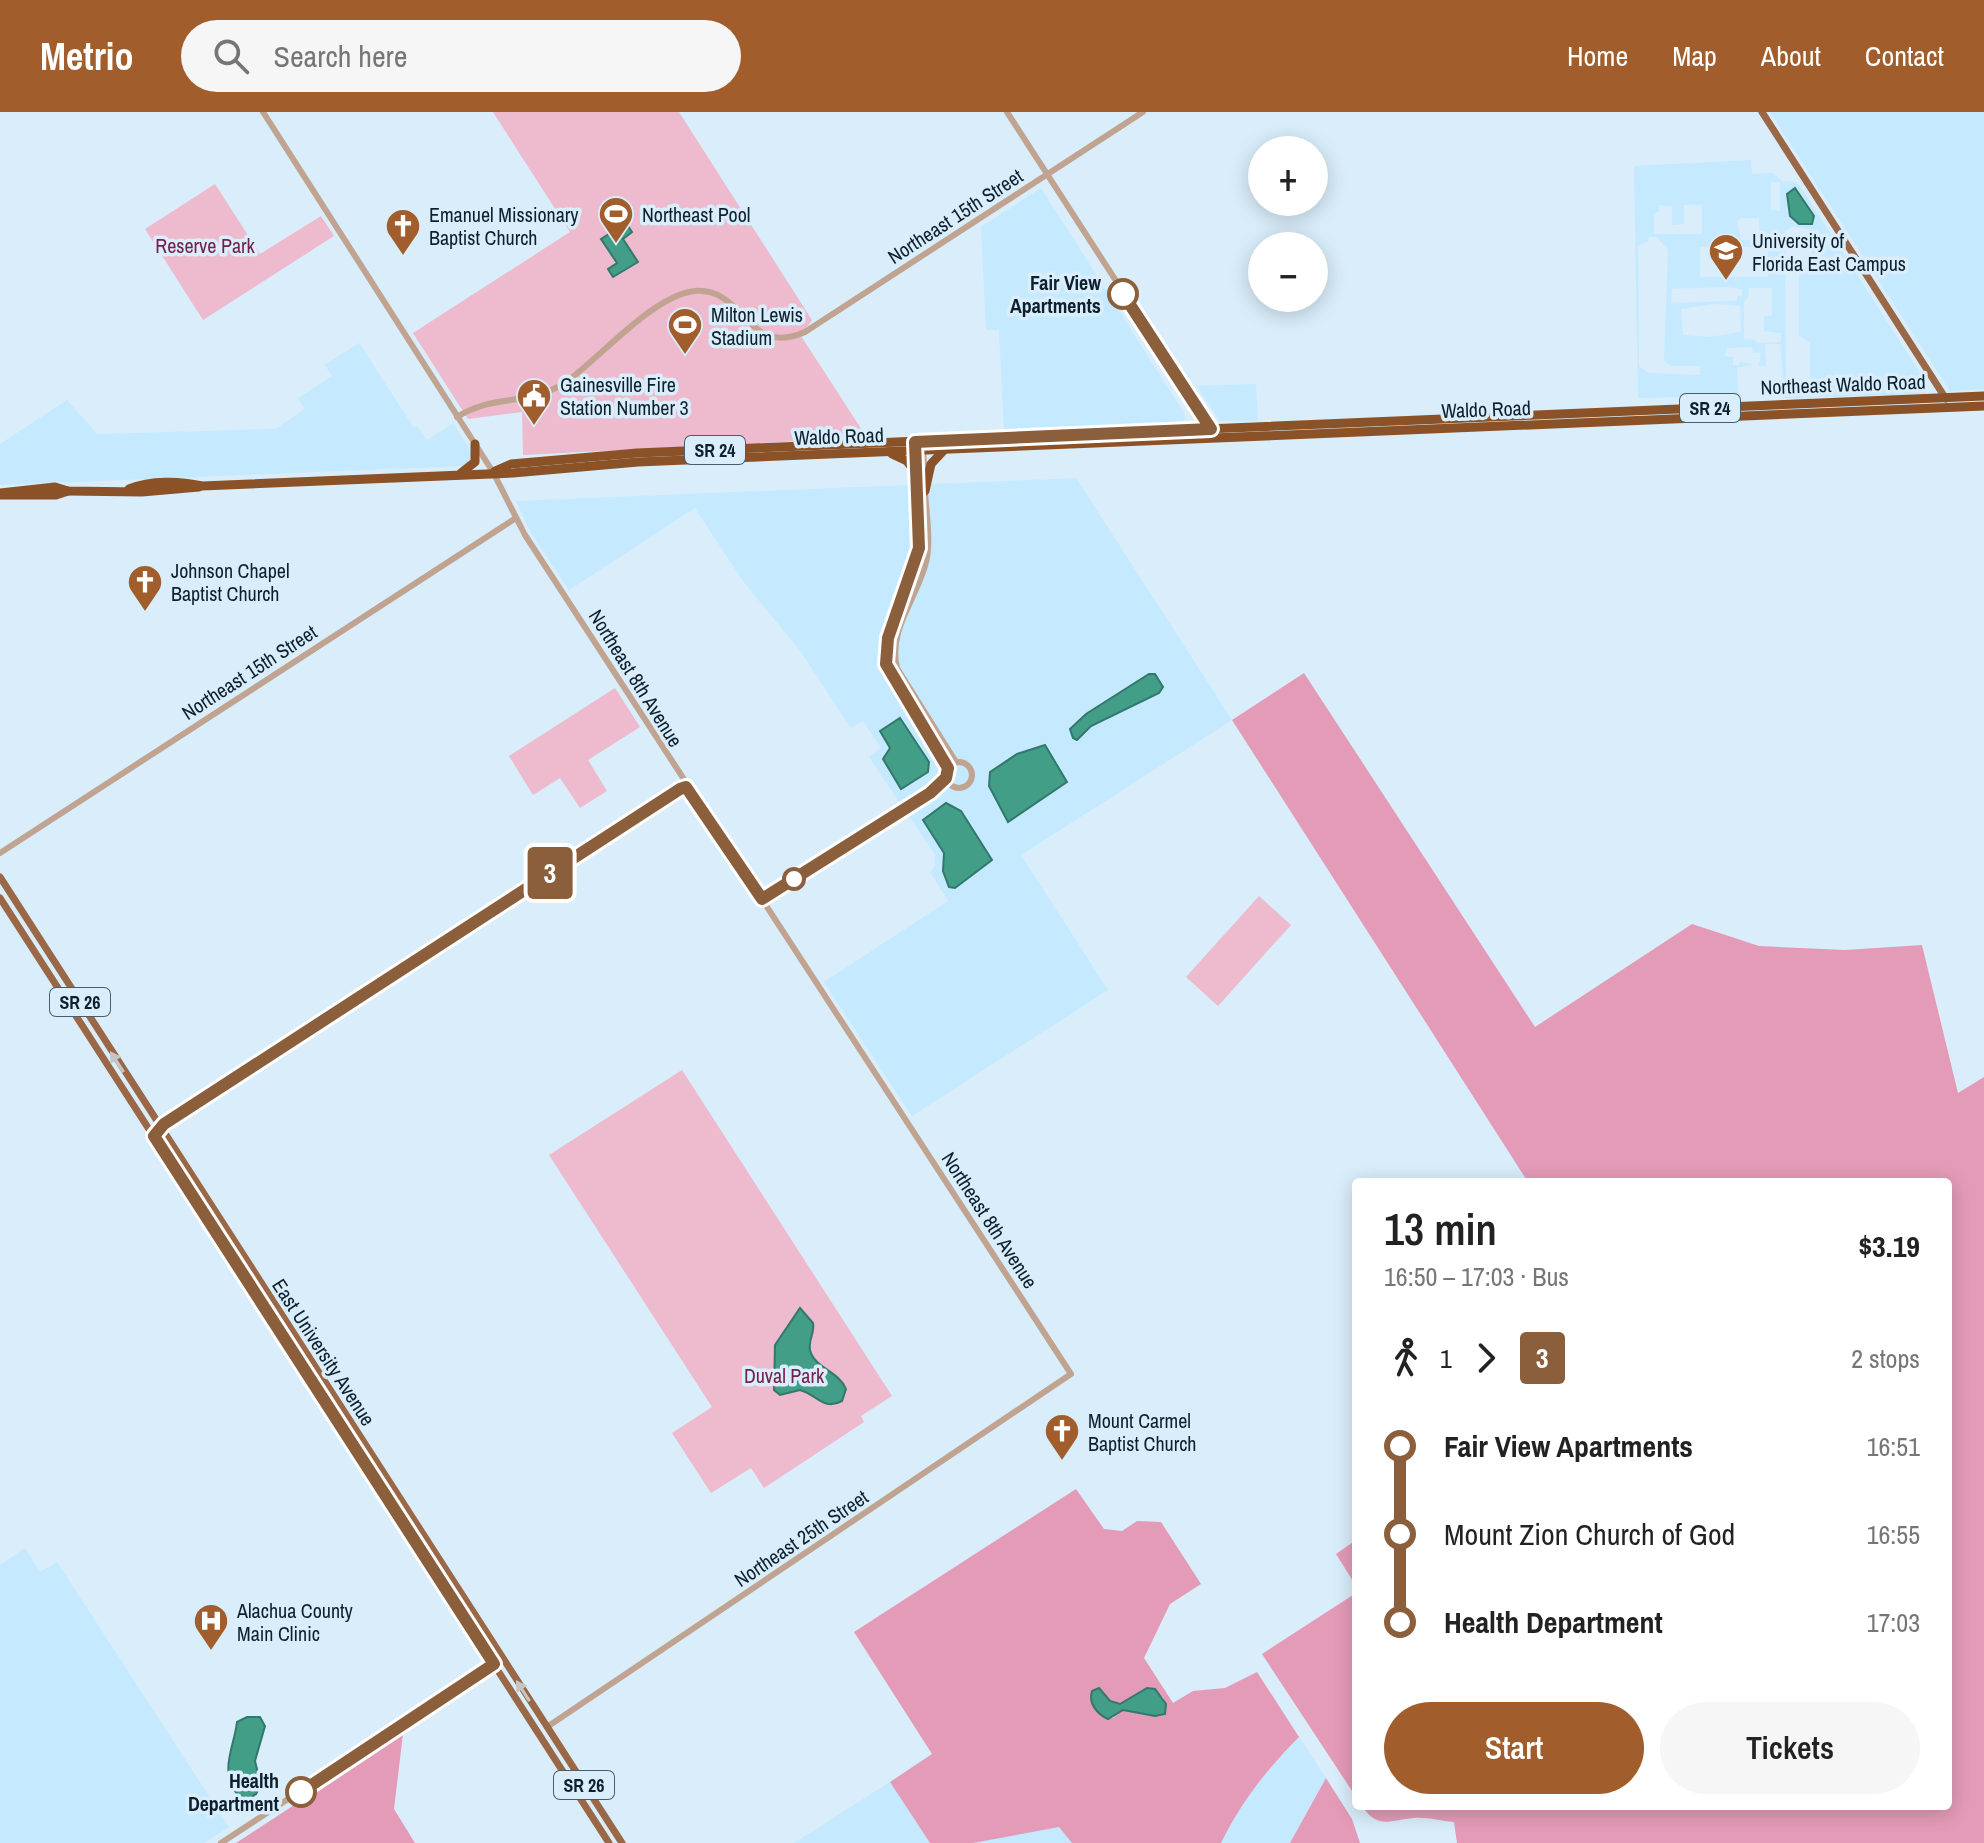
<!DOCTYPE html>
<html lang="en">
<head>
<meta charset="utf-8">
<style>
  :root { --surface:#fff; --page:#f6f6f6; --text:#222; --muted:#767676; --accent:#a15e2c }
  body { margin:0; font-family:"Archivo Narrow",sans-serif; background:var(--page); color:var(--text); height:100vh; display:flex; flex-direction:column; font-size:30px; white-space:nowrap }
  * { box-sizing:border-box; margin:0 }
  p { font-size:26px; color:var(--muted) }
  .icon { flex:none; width:44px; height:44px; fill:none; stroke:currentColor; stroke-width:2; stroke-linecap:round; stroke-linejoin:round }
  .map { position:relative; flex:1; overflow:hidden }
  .side { position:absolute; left:1352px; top:1066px; width:600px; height:632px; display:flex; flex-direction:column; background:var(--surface); border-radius:8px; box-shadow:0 4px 20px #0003 }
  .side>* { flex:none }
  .badge { padding:0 16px; border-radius:6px; font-size:28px; line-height:52px }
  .tools { position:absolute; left:1248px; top:24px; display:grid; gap:16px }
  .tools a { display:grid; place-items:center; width:80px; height:80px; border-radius:50%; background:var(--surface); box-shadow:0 4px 20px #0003; font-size:40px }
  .map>.badge { position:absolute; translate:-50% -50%; box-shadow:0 0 0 4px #fff }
  .legs { display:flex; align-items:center; gap:12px; height:88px; padding:0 32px; font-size:26px }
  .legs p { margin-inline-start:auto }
  .headline { display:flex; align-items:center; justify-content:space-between; height:136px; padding:0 32px }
  h1 { font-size:44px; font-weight:600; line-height:60px }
  .cta { display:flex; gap:16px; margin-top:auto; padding:16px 32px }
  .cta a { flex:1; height:92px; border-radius:48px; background:var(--accent); color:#fff; font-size:32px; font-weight:600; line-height:92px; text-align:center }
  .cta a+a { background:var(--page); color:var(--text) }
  ul { padding:0 32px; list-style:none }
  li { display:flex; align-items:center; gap:28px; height:88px; font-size:30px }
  li i { display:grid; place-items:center; width:12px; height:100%; margin:0 10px; background:currentColor }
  li i::after { content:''; width:20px; height:20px; margin:-10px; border:6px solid; border-radius:50%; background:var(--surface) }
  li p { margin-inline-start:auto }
  li:first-child i { background:linear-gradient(#0000 50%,currentColor 0) }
  li:last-child i { background:linear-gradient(currentColor 50%,#0000 0) }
  header { display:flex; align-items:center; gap:48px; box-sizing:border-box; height:112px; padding:0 40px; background:var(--accent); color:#fff }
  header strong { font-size:38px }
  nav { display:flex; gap:44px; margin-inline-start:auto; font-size:28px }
  .search { width:560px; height:72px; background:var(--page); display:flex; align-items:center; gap:20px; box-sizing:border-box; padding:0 28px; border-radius:44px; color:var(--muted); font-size:30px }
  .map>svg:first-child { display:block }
  .built { fill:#c5e9ff; fill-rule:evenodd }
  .green { fill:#eebacd }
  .forest { fill:#e49bb7; fill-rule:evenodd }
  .water { fill:#429e87; stroke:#32786c; stroke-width:2 }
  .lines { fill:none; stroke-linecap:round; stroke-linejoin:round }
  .minor { stroke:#c0a491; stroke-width:6 }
  .major { stroke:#9a6846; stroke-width:7 }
  .highway { stroke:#8b5228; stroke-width:9 }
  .oneway { fill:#c6c5c4 }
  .line-1-casing { stroke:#fff; stroke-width:18 }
  .line-1 { stroke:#8b5e3c; stroke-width:12 }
  .stop-1-dot { fill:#fff; stroke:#8b5e3c; stroke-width:4 }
  .labels { text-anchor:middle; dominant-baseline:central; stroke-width:7; stroke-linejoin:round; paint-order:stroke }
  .shield { fill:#d9edfa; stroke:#4a5e6a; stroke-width:2 }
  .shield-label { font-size:18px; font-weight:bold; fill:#0c212d }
  .poi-label { font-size:20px; fill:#0c212d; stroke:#d9edfa; text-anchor:start }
  .street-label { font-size:20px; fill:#0c212d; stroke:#d9edfa }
  .park-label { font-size:20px; fill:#742049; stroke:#d9edfa }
  .stop-label { font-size:20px; font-weight:bold; fill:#0c212d; stroke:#d9edfa; text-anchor:end }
</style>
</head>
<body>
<header>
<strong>Metrio</strong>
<div class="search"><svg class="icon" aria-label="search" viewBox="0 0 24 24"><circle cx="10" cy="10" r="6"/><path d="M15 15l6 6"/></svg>Search here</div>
<nav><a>Home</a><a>Map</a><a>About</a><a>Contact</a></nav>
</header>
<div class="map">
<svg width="1984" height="1731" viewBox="0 0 1984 1731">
  <rect width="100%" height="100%" fill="#d9edfa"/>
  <!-- built -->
  <g class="built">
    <path d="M1770,0h214v277l-34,2z"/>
    <path d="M1751,48l1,14 21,-1 10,9 10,-1 7,5 129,201 -4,7 -140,4 -5,-54h-15l1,22h-7l2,-13h-8l-1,-6 -25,1 -3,8 9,1v8h6l1,-3 13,2 -16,4 1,28 -100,2 -4,-232zM1771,70h9v29l-9,-1zM1795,76l3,3 17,27 -16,6 -7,-6 -5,-24zM1659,93l13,1v19l12,-1v-19h18v29h-48v-20l5,-3zM1741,106h18v22h-18l-4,-19zM1792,114l21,4 4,7 -10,27h-8v72l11,7v53h-19l-5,-5 -1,-159zM1649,125h8l11,13 -4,111 8,5h28v9l-52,-2 -9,-7 -1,-120 10,-5zM1700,135h68v30h-68zM1726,175l16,2v7h-5v5l-66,2 1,-14zM1749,176h23v27l-8,2v14l17,2v9l-24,1 -1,-3 -12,-1v-38l4,-3zM1714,192l26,2 1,26 -32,5 -26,-2 -2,-26z"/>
    <path d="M1041,76l143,225 1,12 -181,7 -5,-102h-13l-5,-103z"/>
    <path d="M359,231l55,85 3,-2 10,14 26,-17 20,32v5l-11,6 -462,19v-41l67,-44 30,34 178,-5 30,-20 -7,-11 34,-22 -7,-11z"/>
    <path d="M1256,272l2,37h-38l-23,-35z"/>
    <path d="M1076,366l156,242 -211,135 87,135 -196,126 -88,-134 124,-81 -18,-29 5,-6v-11l-66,-98 12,-9 -18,-27 -12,7 -50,-76 -58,-71 -48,-73 -126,82 -39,-59 -14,-30z"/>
    <path d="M25,1436l15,24 17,-10 172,265 -25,16h-204v-278z"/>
    <path d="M1299,1625l27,41 -36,65h-69l14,-29 33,-45z"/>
    <path d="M890,1670l40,61h-136z"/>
    <path d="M1059,1715l13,16h-99l3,-2z"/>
  </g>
  <!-- green -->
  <g class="green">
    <path d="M493,0h186l133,208 -11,16 61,94 -3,8 -336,17 -1,-43 -54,7 -55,-86 157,-101z"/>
    <path d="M215,72l45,70 61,-38 13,20 -131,84 -58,-91z"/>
    <path d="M615,576l25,39 -52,33 19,31 -27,17 -20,-30 -27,17 -24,-39z"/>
    <path d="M1259,784l32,29 -73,81 -32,-29z"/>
    <path d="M682,958l210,326 -31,20 3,6 -100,66 -13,-20 -40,25 -39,-60 40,-26 -163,-252z"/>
  </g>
  <!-- forest -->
  <g class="forest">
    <path d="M1304,561l231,354 157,-103 67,22 86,4 77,-5 36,148 26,-16v766h-527l-3,-21c-13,-1 -27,-5 -40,-4 -24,2 -36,12 -52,-12h586v-624h-420l-296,-462z"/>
    <path d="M1076,1377l28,40 18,2 15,-10 24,1 40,62 -31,20 -26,54 29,45 20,-12 32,-3 32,-16 42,65c-32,32 -58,65 -78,106h-149l-13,-16 -86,16h-43l-40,-61 42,-28 -78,-122zM1147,1576l16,9 3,10 -2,8 -41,-5 -10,8 -11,-2 -12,-19 11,-7 9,11 10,3z"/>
    <path d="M1356,1428v46l-20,-32z"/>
    <path d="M1356,1481v204l-94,-143z"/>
    <path d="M403,1622l-9,75 21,34h-179z"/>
    <path d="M1326,1666l26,41 8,24h-70z"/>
  </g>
  <!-- water -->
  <g class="water">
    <path d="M1795,76l19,28 -2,8h-13l-9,-8 -3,-22z"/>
    <path d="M626,111l6,9 -9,7 15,23 -25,15 -5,-8 9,-6 -16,-24z"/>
    <path d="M1149,562h6l8,13 -4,6 -68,33 -14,14 -4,-2 -3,-9 16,-15z"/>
    <path d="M900,606l29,44 -1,10 -27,17 -18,-30 7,-11 -10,-17z"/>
    <path d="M1045,633l22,37 -59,40 -19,-36 1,-14 27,-18z"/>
    <path d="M946,691l15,8 31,49 -37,28 -6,-1 -6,-16 1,-18 -21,-33z"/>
    <path d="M800,1196l13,15c2,10 -5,17 -3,27 4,18 29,21 36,39l-4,12c-19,10 -24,-6 -42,-11l-20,5 -6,-5 1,-45z"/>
    <path d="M1099,1576l11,13 10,3 27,-16 8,1 11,15 -1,10 -10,2 -32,-6 -15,9c-11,-5 -20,-16 -16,-28z"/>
    <path d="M247,1605h13l5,9 -10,35 6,24 -5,9 -8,5 -11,-5c-18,-24 -3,-46 0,-72z"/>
  </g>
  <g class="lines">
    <!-- minor -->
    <g class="minor">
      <path d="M263,0l230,360 32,63 546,839 -524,353"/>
      <path d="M1007,0l204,316"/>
      <path d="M457,305c37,-24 72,-10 109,-35 33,-23 87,-87 129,-91 50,-4 51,67 110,41l338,-220"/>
      <path d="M915,337l4,99 -31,90 -2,26 62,104"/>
      <path d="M923,338l2,29"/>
      <path d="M925,378c1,24 7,53 0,76 -10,35 -37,65 -28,102l59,94"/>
      <circle cx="959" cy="663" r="13"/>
      <path d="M0,741l516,-335"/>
      <path d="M762,787l168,-106 16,-15"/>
      <path d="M221,1731l273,-179"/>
    </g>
    <!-- major -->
    <g class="major">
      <path d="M1762,0l184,287"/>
      <path d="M0,765l622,966"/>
      <path d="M0,786l609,945"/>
    </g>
    <!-- highway -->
    <g class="highway">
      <path d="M892,342l15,7 9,12"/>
      <path d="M495,359l16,-7 126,-11 1347,-57"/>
      <path d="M461,361l14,-11v-18"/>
      <path d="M129,377c22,-9 51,-8 73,-3l311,-13 125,-11 1346,-56"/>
      <path d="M925,379l6,-27 14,-15"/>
      <path d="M0,381l55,-6 13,4 74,1 57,-5"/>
      <path d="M0,383h56l12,-4"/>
    </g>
  </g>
  <!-- one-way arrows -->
  <defs><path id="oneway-solid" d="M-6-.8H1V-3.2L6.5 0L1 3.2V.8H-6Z" transform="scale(2)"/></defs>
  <g class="oneway">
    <use href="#oneway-solid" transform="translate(117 950) rotate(-123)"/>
    <use href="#oneway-solid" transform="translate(523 1579) rotate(-123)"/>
  </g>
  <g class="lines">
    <defs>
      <path id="line-1" d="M301,1680l193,-128 -340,-528 10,-12 516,-335 6,-2 76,112 168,-106 16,-15 2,-10 -62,-104 2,-26 31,-90 -4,-106 296,-13 -88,-135"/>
    </defs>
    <!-- line-1 casing -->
    <use href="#line-1" class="line-1-casing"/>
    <!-- line-1 -->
    <use href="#line-1" class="line-1"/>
  </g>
  <!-- icons -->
  <defs>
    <symbol id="stadium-pin" viewBox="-11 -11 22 30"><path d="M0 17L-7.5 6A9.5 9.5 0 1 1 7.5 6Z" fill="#a15e2c" stroke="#d9edfa"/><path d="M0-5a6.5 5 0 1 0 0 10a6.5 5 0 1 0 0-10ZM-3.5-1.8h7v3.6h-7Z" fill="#fff"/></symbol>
    <symbol id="church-pin" viewBox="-11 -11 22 30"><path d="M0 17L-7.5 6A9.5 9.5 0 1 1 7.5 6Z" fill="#a15e2c" stroke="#d9edfa"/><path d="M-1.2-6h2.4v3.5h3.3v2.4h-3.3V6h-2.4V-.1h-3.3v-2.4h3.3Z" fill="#fff"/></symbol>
    <symbol id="university-pin" viewBox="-11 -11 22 30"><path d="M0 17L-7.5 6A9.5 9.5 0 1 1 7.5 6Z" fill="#a15e2c" stroke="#d9edfa"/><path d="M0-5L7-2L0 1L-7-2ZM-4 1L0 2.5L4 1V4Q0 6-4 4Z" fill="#fff"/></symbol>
    <symbol id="civic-pin" viewBox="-11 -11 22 30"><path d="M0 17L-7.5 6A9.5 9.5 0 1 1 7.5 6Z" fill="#a15e2c" stroke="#d9edfa"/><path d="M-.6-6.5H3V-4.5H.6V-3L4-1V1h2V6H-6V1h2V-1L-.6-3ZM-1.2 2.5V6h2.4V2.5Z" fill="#fff"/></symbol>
    <symbol id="hospital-pin" viewBox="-11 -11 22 30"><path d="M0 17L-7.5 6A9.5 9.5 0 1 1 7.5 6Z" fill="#a15e2c" stroke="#d9edfa"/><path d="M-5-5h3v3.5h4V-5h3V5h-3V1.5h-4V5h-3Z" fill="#fff"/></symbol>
  </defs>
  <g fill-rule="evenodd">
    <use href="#stadium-pin" x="596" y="82" width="40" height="54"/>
    <use href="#church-pin" x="383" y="94" width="40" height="54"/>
    <use href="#university-pin" x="1706" y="119" width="40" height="54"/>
    <use href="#stadium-pin" x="665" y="193" width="40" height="54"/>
    <use href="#civic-pin" x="514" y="264" width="40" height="54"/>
    <use href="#church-pin" x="125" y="450" width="40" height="54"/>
    <use href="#church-pin" x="1042" y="1299" width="40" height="54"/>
    <use href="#hospital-pin" x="191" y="1489" width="40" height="54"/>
  </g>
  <!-- markers -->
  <g class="stop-1-dot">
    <circle cx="1123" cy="182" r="14"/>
    <circle cx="794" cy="767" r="10"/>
    <circle cx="301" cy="1680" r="14"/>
  </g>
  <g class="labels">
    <!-- shield labels -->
    <g class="shield">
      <rect x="1680" y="282" width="60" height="28" rx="6"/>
      <rect x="685" y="324" width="60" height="28" rx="6"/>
      <rect x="50" y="876" width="60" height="28" rx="6"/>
      <rect x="554" y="1659" width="60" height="28" rx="6"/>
    </g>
    <g class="shield-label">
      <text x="1710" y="296">SR 24</text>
      <text x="715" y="338">SR 24</text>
      <text x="80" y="890">SR 26</text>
      <text x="584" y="1673">SR 26</text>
    </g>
    <!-- poi labels -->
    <g class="poi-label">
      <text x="429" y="102">Emanuel Missionary<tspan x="429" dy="23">Baptist Church</tspan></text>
      <text x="642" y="102">Northeast Pool</text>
      <text x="1752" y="128">University of<tspan x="1752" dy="23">Florida East Campus</tspan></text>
      <text x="711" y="202">Milton Lewis<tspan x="711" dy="23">Stadium</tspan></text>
      <text x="560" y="272">Gainesville Fire<tspan x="560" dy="23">Station Number 3</tspan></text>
      <text x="171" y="458">Johnson Chapel<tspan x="171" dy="23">Baptist Church</tspan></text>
      <text x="1088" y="1308">Mount Carmel<tspan x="1088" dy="23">Baptist Church</tspan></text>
      <text x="237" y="1498">Alachua County<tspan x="237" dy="23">Main Clinic</tspan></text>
    </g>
    <!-- street labels -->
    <g class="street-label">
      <text transform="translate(955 104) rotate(-33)">Northeast 15th Street</text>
      <text transform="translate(1843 272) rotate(-2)">Northeast Waldo Road</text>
      <text transform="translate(1486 297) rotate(-2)">Waldo Road</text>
      <text transform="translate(839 324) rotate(-2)">Waldo Road</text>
      <text transform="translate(249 560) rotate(-33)">Northeast 15th Street</text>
      <text transform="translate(636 566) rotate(58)">Northeast 8th Avenue</text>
      <text transform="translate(990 1108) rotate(57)">Northeast 8th Avenue</text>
      <text transform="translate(324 1240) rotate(57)">East University Avenue</text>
      <text transform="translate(801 1426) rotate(-34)">Northeast 25th Street</text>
    </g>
    <!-- park labels -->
    <g class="park-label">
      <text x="205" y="133">Reserve Park</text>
      <text x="784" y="1263">Duval Park</text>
    </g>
    <!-- stop labels -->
    <g class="stop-label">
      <text x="1101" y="170">Fair View<tspan x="1101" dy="23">Apartments</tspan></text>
      <text x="279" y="1668">Health<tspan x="279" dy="23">Department</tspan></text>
    </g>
  </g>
</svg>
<div class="tools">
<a>+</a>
<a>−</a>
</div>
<b class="badge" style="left:550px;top:761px;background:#8b5e3c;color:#fff">3</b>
<section class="side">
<div class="headline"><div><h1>13 min</h1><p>16:50 – 17:03 · Bus</p></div><b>$3.19</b></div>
<div class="legs"><svg class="icon" aria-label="walk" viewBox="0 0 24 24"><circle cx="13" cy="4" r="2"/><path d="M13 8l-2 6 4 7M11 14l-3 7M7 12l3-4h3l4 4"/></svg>1<svg class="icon" aria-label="forward" viewBox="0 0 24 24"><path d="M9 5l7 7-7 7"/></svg><b class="badge" style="background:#8b5e3c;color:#fff">3</b><p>2 stops</p></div>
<ul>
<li><i style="color:#8b5e3c"></i><b>Fair View Apartments</b><p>16:51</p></li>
<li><i style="color:#8b5e3c"></i><span>Mount Zion Church of God</span><p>16:55</p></li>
<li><i style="color:#8b5e3c"></i><b>Health Department</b><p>17:03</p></li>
</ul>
<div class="cta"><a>Start</a><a>Tickets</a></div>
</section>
</div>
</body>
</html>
